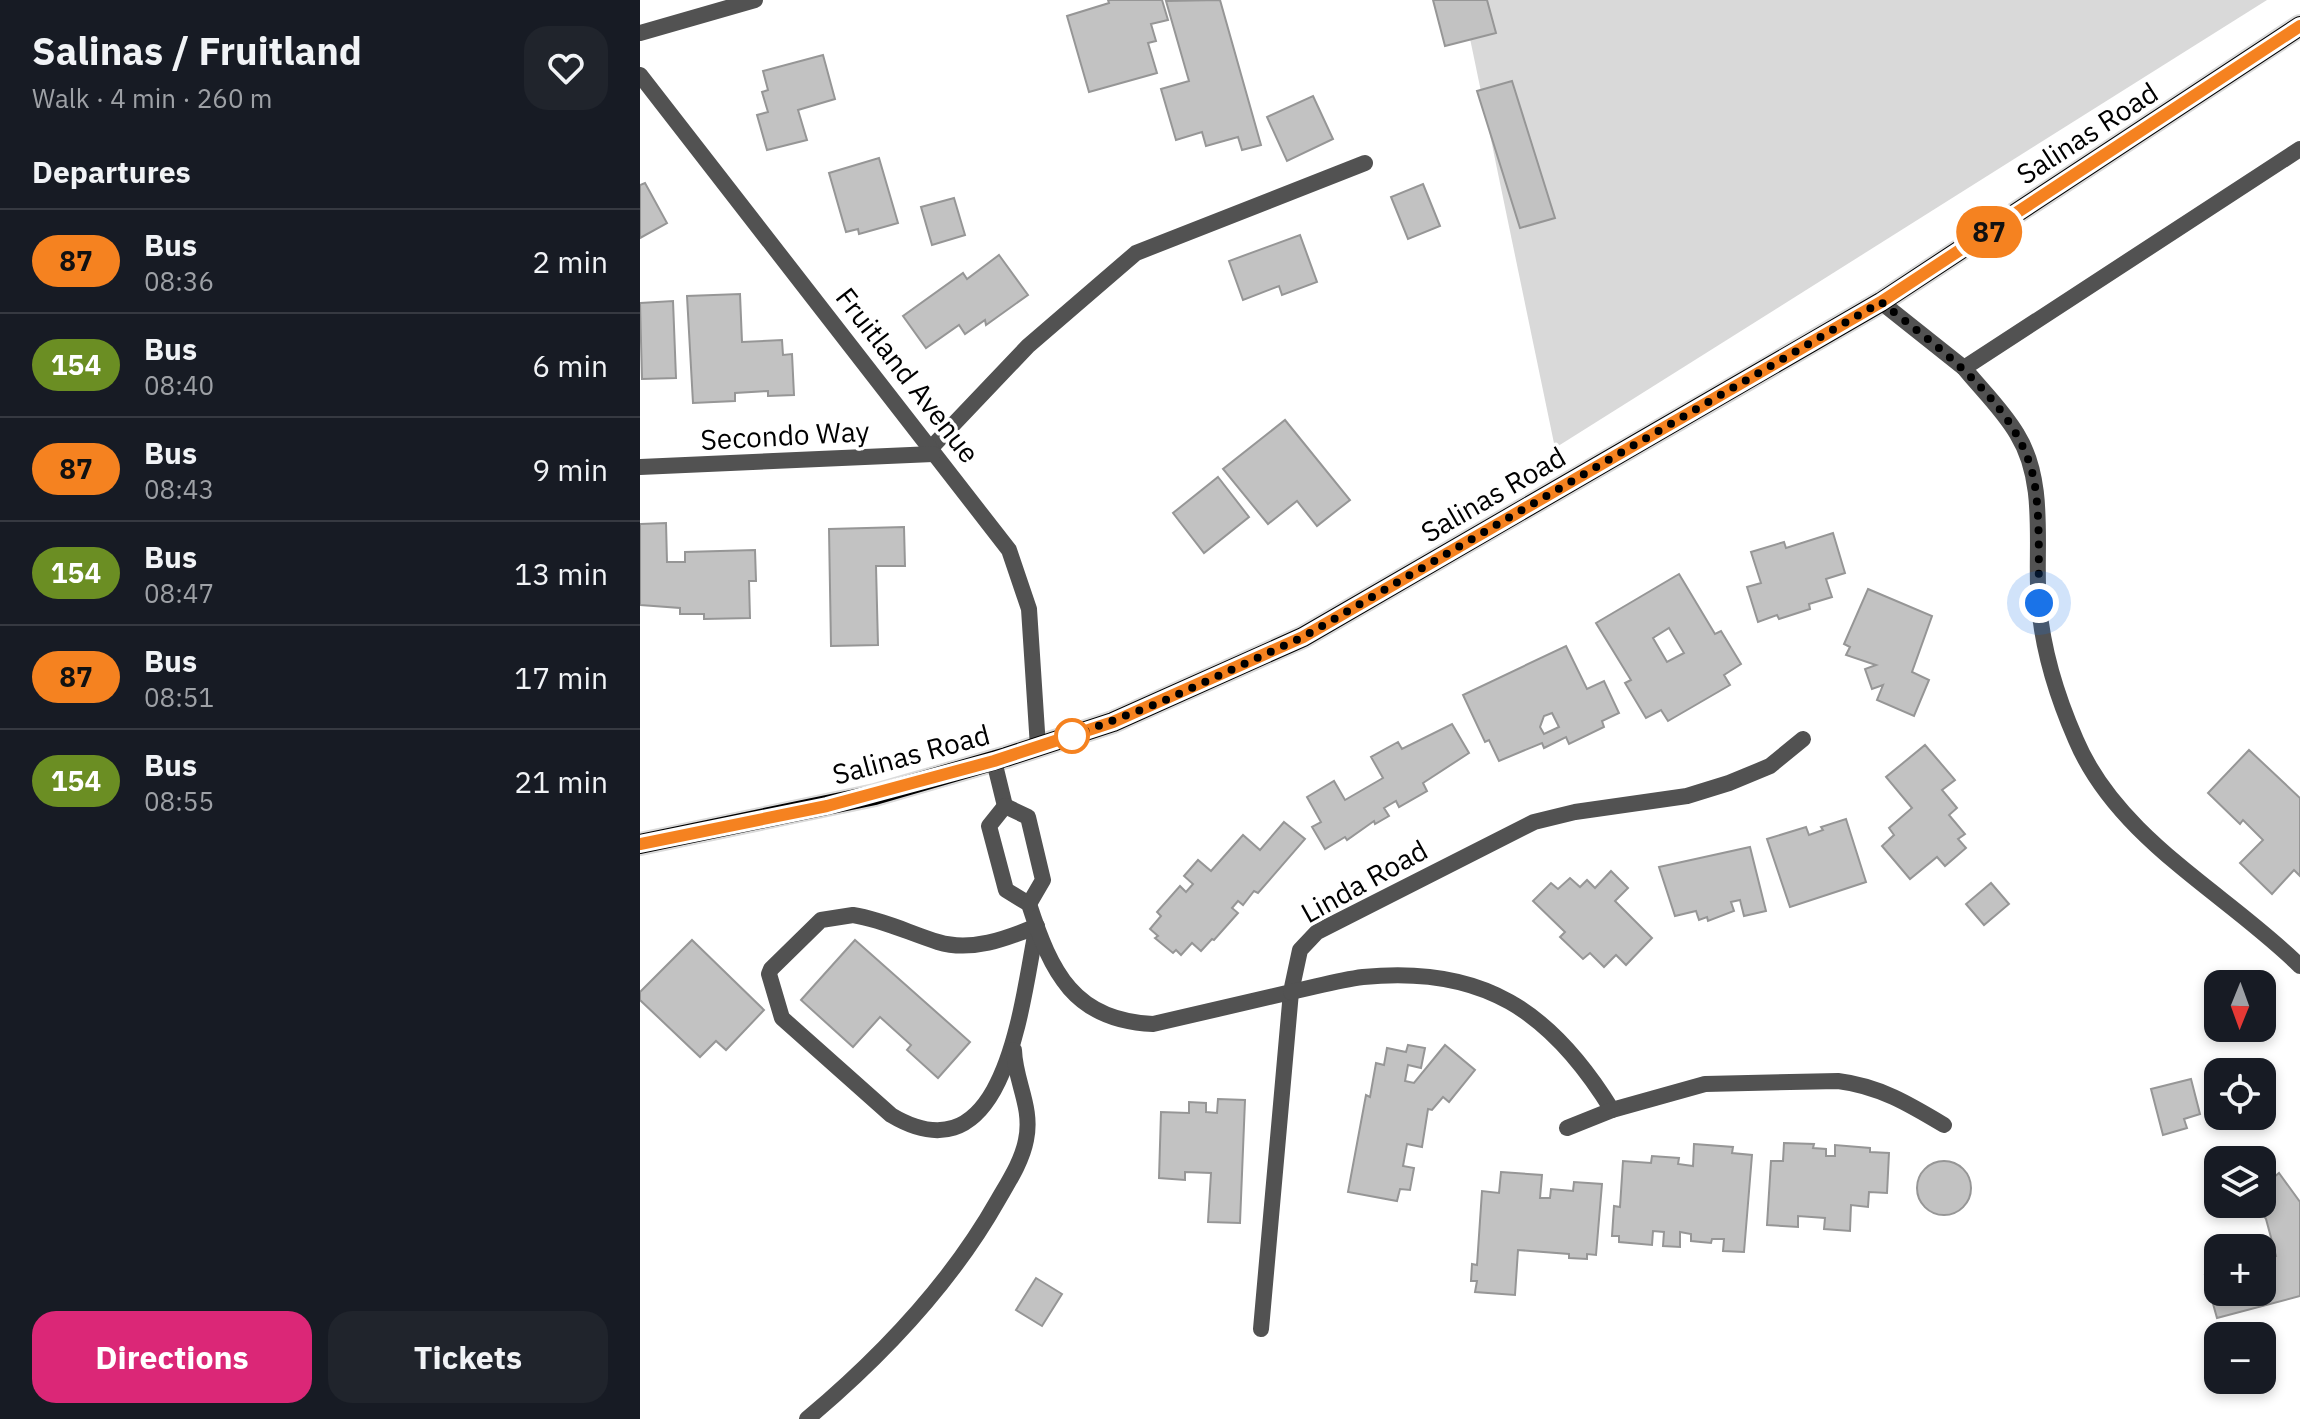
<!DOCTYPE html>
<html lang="en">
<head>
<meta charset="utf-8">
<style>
  :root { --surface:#171b24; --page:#20242c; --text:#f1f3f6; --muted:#9ea1a6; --line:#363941; --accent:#db2777 }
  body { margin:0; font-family:"IBM Plex Sans",sans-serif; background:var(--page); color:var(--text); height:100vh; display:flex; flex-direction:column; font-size:30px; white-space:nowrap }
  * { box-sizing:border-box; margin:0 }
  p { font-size:26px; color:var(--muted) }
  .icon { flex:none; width:44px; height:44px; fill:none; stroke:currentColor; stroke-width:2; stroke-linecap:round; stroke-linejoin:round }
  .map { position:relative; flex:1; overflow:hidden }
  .sheet { display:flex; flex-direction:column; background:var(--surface); width:640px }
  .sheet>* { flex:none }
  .badge { padding:0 16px; border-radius:26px; font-size:28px; line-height:52px }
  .needle { width:52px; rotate:181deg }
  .fabs { position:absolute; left:1564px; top:970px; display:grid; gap:16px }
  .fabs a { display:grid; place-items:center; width:72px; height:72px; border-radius:16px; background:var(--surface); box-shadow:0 4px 12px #0003; font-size:40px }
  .you { position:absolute; width:40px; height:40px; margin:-20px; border:6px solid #fff; border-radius:50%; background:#1a73e8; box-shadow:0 0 0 12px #1a73e833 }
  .map>.badge { position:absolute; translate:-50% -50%; box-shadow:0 0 0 4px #fff }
  h2 { padding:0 32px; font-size:30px; line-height:72px }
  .round { display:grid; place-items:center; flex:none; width:84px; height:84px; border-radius:24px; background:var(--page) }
  .head { display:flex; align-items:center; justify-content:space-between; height:136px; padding:0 32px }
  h1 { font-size:38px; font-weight:700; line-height:60px }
  .button { display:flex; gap:16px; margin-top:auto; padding:16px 32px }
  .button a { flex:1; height:92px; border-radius:24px; background:var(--accent); color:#fff; font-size:32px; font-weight:700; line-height:92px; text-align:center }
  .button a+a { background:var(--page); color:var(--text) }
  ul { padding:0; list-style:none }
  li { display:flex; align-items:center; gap:24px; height:104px; padding:0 32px; border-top:2px solid var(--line) }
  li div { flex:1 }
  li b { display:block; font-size:30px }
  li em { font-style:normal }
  li .badge { min-width:88px; font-weight:700; text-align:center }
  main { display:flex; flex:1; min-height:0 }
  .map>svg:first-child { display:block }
  .green { fill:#d9d9d9 }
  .building { fill:#c2c2c2; stroke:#969696; stroke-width:2; fill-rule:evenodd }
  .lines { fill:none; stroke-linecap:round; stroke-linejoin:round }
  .primary-casing { stroke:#dbdbdb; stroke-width:24 }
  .service { stroke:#525252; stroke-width:16 }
  .minor { stroke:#525252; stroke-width:16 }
  .primary { stroke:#000; stroke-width:20 }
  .line-casing { stroke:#fff; stroke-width:18 }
  .line { stroke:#f58220; stroke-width:12 }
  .walk { stroke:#000; stroke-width:8; stroke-dasharray:0 14.4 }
  .stop-dot { fill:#fff; stroke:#f58220; stroke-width:4 }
  .labels { text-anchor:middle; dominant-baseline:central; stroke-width:7; stroke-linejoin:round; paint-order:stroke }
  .street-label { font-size:28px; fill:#000; stroke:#fff }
</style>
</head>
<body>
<main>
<section class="sheet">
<div class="head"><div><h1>Salinas / Fruitland</h1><p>Walk · 4 min · 260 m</p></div><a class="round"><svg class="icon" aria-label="heart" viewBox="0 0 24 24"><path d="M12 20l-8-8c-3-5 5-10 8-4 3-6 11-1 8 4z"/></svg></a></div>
<h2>Departures</h2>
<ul>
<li><span class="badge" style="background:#f58220;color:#111">87</span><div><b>Bus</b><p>08:36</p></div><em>2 min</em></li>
<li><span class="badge" style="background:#6b8e23;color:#fff">154</span><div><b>Bus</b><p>08:40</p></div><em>6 min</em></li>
<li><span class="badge" style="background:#f58220;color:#111">87</span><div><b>Bus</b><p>08:43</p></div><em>9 min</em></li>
<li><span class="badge" style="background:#6b8e23;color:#fff">154</span><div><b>Bus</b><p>08:47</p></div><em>13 min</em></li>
<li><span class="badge" style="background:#f58220;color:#111">87</span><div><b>Bus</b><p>08:51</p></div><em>17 min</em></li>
<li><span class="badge" style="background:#6b8e23;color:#fff">154</span><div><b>Bus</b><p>08:55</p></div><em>21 min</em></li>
</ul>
<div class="button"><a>Directions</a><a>Tickets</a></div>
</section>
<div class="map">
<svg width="1660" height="1419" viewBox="0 0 1660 1419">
  <rect width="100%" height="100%" fill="#fff"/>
  <!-- green -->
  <path class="green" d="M822,0h805l-712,448z"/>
  <!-- building -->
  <g class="building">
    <path d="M468,0h54l6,20 -17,4 5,17 -8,2 9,30 -68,19 -22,-76 42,-13z"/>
    <path d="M580,0l41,145 -19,5 -4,-13 -32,9 -4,-14 -26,8 -15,-51 28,-8 -23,-80z"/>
    <path d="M793,0h54l9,33 -51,13z"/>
    <path d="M183,55l12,44 -37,11 9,30 -40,10 -10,-35 11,-3 -6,-20 6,-2 -5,-19z"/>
    <path d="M872,81l43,137 -35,10 -43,-137z"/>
    <path d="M673,96l20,43 -46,22 -20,-44z"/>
    <path d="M239,158l19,65 -39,11 -1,-5 -12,3 -17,-59z"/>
    <path d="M5,183l22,40 -27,15v-53z"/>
    <path d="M783,184l17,42 -32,13 -17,-42z"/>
    <path d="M314,198l11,37 -33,10 -11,-38z"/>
    <path d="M660,235l17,47 -35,13 -3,-9 -36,14 -14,-39z"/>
    <path d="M359,255l29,40 -42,30 -1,-5 -20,14 -6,-9 -33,23 -23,-32 60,-43 4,6z"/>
    <path d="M100,294l2,48 40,-2 1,15 9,-1 2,41 -26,1v-5l-33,2v8l-42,2 -6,-107z"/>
    <path d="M33,301l3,77 -34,1 -2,-76z"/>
    <path d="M645,420l65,80 -33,26 -20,-25 -29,23 -45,-55z"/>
    <path d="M578,477l31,40 -45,36 -31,-40z"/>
    <path d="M26,523l1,39h18v-10l70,-2 1,31h-7l1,37 -46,1v-5h-24v-6l-40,-3v-81z"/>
    <path d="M264,527l1,39h-29l2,79 -47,1 -2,-117z"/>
    <path d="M1193,533l12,40 -19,6 6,18 -23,7 1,5 -31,10 -2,-4 -19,7 -11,-35 14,-4 -10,-31 33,-10 2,6z"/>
    <path d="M1039,574l36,60 6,-3 20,33 -17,11 6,10 -62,36 -7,-11 -15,8 -21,-35 6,-3 -35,-57zM1029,628l15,25 -17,9 -14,-24z"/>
    <path d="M1228,589l64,27 -20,56 17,8 -15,36 -37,-16 6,-15 -11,4 -7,-20 11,-4 -30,-10 4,-8 -6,-3z"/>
    <path d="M926,646l21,43 17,-8 15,32 -17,8 2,6 -35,17 -3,-7 -22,11 -2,-5 -43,18 -10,-21 -4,2 -22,-47zM912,713l7,14 -15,7 -4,-7 4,-11z"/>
    <path d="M812,724l17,29 -46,30 4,8 -28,16 -3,-6 -12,7 5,8 -14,8 -1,-3 -27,19 -2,-3 -20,12 -13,-22 9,-5 -14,-25 27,-16 11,19 38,-22 -12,-21 27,-15 4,7z"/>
    <path d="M1285,745l30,35 -13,10 15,18 -8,7 16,19 -7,5 8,9 -21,18 -8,-9 -27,22 -28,-33 12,-11 -5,-7 23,-20 -26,-31z"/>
    <path d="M1609,750l51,48v78l-6,-6 -22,24 -32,-31 23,-23 -20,-20 -3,4 -32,-31z"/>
    <path d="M1206,819l20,63 -76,25 -23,-68 39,-12 3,8 14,-5 -2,-3z"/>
    <path d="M644,822l21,17 -47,54 -4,-2 -11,14 -5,-4 -6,7 6,5 -24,27 -2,-1 -11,12 -9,-8 -11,12 -5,-5 -3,3 -18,-15 3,-2 -8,-7 11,-13 -4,-4 23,-26 6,6 7,-8 -9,-8 14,-16 13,11 32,-36 17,15z"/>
    <path d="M1110,847l16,64 -22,5 -4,-16 -9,2 3,9 -26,10 -1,-4 -8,3 -3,-9 -21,5 -16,-49z"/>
    <path d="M971,871l17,17 -13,13 37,37 -26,27 -10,-10 -12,12 -14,-14 -7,6 -23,-22 5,-5 -32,-31 18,-18 7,6 12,-11 10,9 7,-7 8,8z"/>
    <path d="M1351,883l18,21 -25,21 -18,-21z"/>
    <path d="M52,940l72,70 -38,40 -10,-9 -16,16 -60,-57v-8z"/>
    <path d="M215,940l115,102 -32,36 -31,-28 4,-5 -31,-28 -27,30 -52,-47z"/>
    <path d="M768,1045l17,3 -4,20 -13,-3 -3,16 9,2 31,-38 30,25 -26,32 -6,-5 -11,13 -4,-1 -6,38 -15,-3 -4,22 11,2 -4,22 -10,-1 -3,12 -49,-9 18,-97 4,2 6,-34 8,2 3,-17 19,4z"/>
    <path d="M1551,1079l9,35 -16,5 3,9 -24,7 -12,-46z"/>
    <path d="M578,1099l27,1 -5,123 -32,-1 3,-49 -26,-1v8l-26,-2 2,-66 28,1v-11l17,1v9l11,1z"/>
    <path d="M1144,1143l30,1 -1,4 13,1v7h9v-11l35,3v4l19,1 -2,40 -18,-1 -1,15 -17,-2 -1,26 -26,-2 1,-11 -27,-2v11l-31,-2 4,-64h12z"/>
    <path d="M1054,1144l39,3 -1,6 20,2 -8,97 -21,-1 1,-12h-12l-1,4 -20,-2v-7l-11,-2v15l-17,-1 1,-14 -11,-1 -1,14 -33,-3v-6h-7l2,-30 6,1 3,-46 28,2 1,-7 27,2 -1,6 15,2z"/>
    <circle cx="1304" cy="1188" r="27"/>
    <path d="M861,1172l41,3 -2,23h10l1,-9 22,2 1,-9 28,2 -6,71 -9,-1v5l-18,-1v-4l-51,-4 -3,45 -40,-3 2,-11h-6l1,-17 5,1 5,-74 17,2z"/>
    <path d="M1639,1173l21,29v94l-83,22 -12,-43 13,-4v21h44v-32l14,-4 -10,-37 -11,-15h7v-17z"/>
    <path d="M396,1278l26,16 -20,32 -26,-16z"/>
  </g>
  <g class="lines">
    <defs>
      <path id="primary" d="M0,844l235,-49 131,-38 107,-35 190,-85 578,-335 419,-276"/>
    </defs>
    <!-- primary casing -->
    <use href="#primary" class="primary-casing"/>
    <!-- service -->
    <g class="service">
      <path d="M0,33l115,-33"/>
      <path d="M1241,302l83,66"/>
      <path d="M290,449l98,-103 108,-93 229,-90"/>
      <path d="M213,915c31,5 56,18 85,27 33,10 68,-3 99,-16 -15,69 -29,259 -146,189l-109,-97 -13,-44 2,-5 50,-49z"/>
      <path d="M621,1329l30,-337"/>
      <path d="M167,1419c75,-63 143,-134 191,-219 11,-19 24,-39 28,-60 7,-33 -11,-58 -12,-90"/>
    </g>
    <!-- minor -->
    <g class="minor">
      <path d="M0,75l369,475 20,59 9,138"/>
      <path d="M1660,149l-336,219c17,21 39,42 53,66 31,50 17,117 22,172 4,45 19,93 37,134 42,99 150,153 224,226"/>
      <path d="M0,467l293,-13"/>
      <path d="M354,761l11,45"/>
      <path d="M365,806l-16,20 17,64 23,14c22,68 45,117 124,120l138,-32 9,-42 17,-18 217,-110 41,-10 112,-16 42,-13 41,-17 33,-27"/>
      <path d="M365,806l23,11 15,63 -14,24"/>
      <path d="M651,992c24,-5 48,-12 72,-15 120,-12 188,34 249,133l93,-26 133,-3c41,5 71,23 106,44"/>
      <path d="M927,1128l45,-18"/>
    </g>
    <!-- primary -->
    <use href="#primary" class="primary"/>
  </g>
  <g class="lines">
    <defs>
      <path id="line" d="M0,844l187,-38 167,-45 119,-39 190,-85 578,-335 419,-276"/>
    </defs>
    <!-- line casing -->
    <use href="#line" class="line-casing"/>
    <!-- line -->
    <use href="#line" class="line"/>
    <!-- walk -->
    <path class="walk" d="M432,736l87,-33 144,-66 578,-335c58,46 137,101 153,178 7,40 4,83 5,123"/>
  </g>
  <!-- markers -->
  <circle class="stop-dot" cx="432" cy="736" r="16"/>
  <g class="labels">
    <!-- street labels -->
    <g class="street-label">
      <text transform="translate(1447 133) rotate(-33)">Salinas Road</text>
      <text transform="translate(268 375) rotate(52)">Fruitland Avenue</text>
      <text transform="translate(145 435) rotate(-3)">Secondo Way</text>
      <text transform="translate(853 494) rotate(-30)">Salinas Road</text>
      <text transform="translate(271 754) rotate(-15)">Salinas Road</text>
      <text transform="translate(724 881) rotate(-29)">Linda Road</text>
    </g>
  </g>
</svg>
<div class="fabs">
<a><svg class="needle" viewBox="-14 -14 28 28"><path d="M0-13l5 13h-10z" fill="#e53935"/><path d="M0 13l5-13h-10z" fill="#9ea1a6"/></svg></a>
<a><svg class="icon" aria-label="locate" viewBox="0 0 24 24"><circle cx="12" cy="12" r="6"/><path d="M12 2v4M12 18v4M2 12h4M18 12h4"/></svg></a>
<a><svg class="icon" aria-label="layers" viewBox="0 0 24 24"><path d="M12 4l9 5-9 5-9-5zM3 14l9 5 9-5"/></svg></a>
<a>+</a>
<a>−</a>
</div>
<div class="you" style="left:1399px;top:603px"></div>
<b class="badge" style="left:1349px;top:232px;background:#f58220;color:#111">87</b>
</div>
</main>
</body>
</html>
